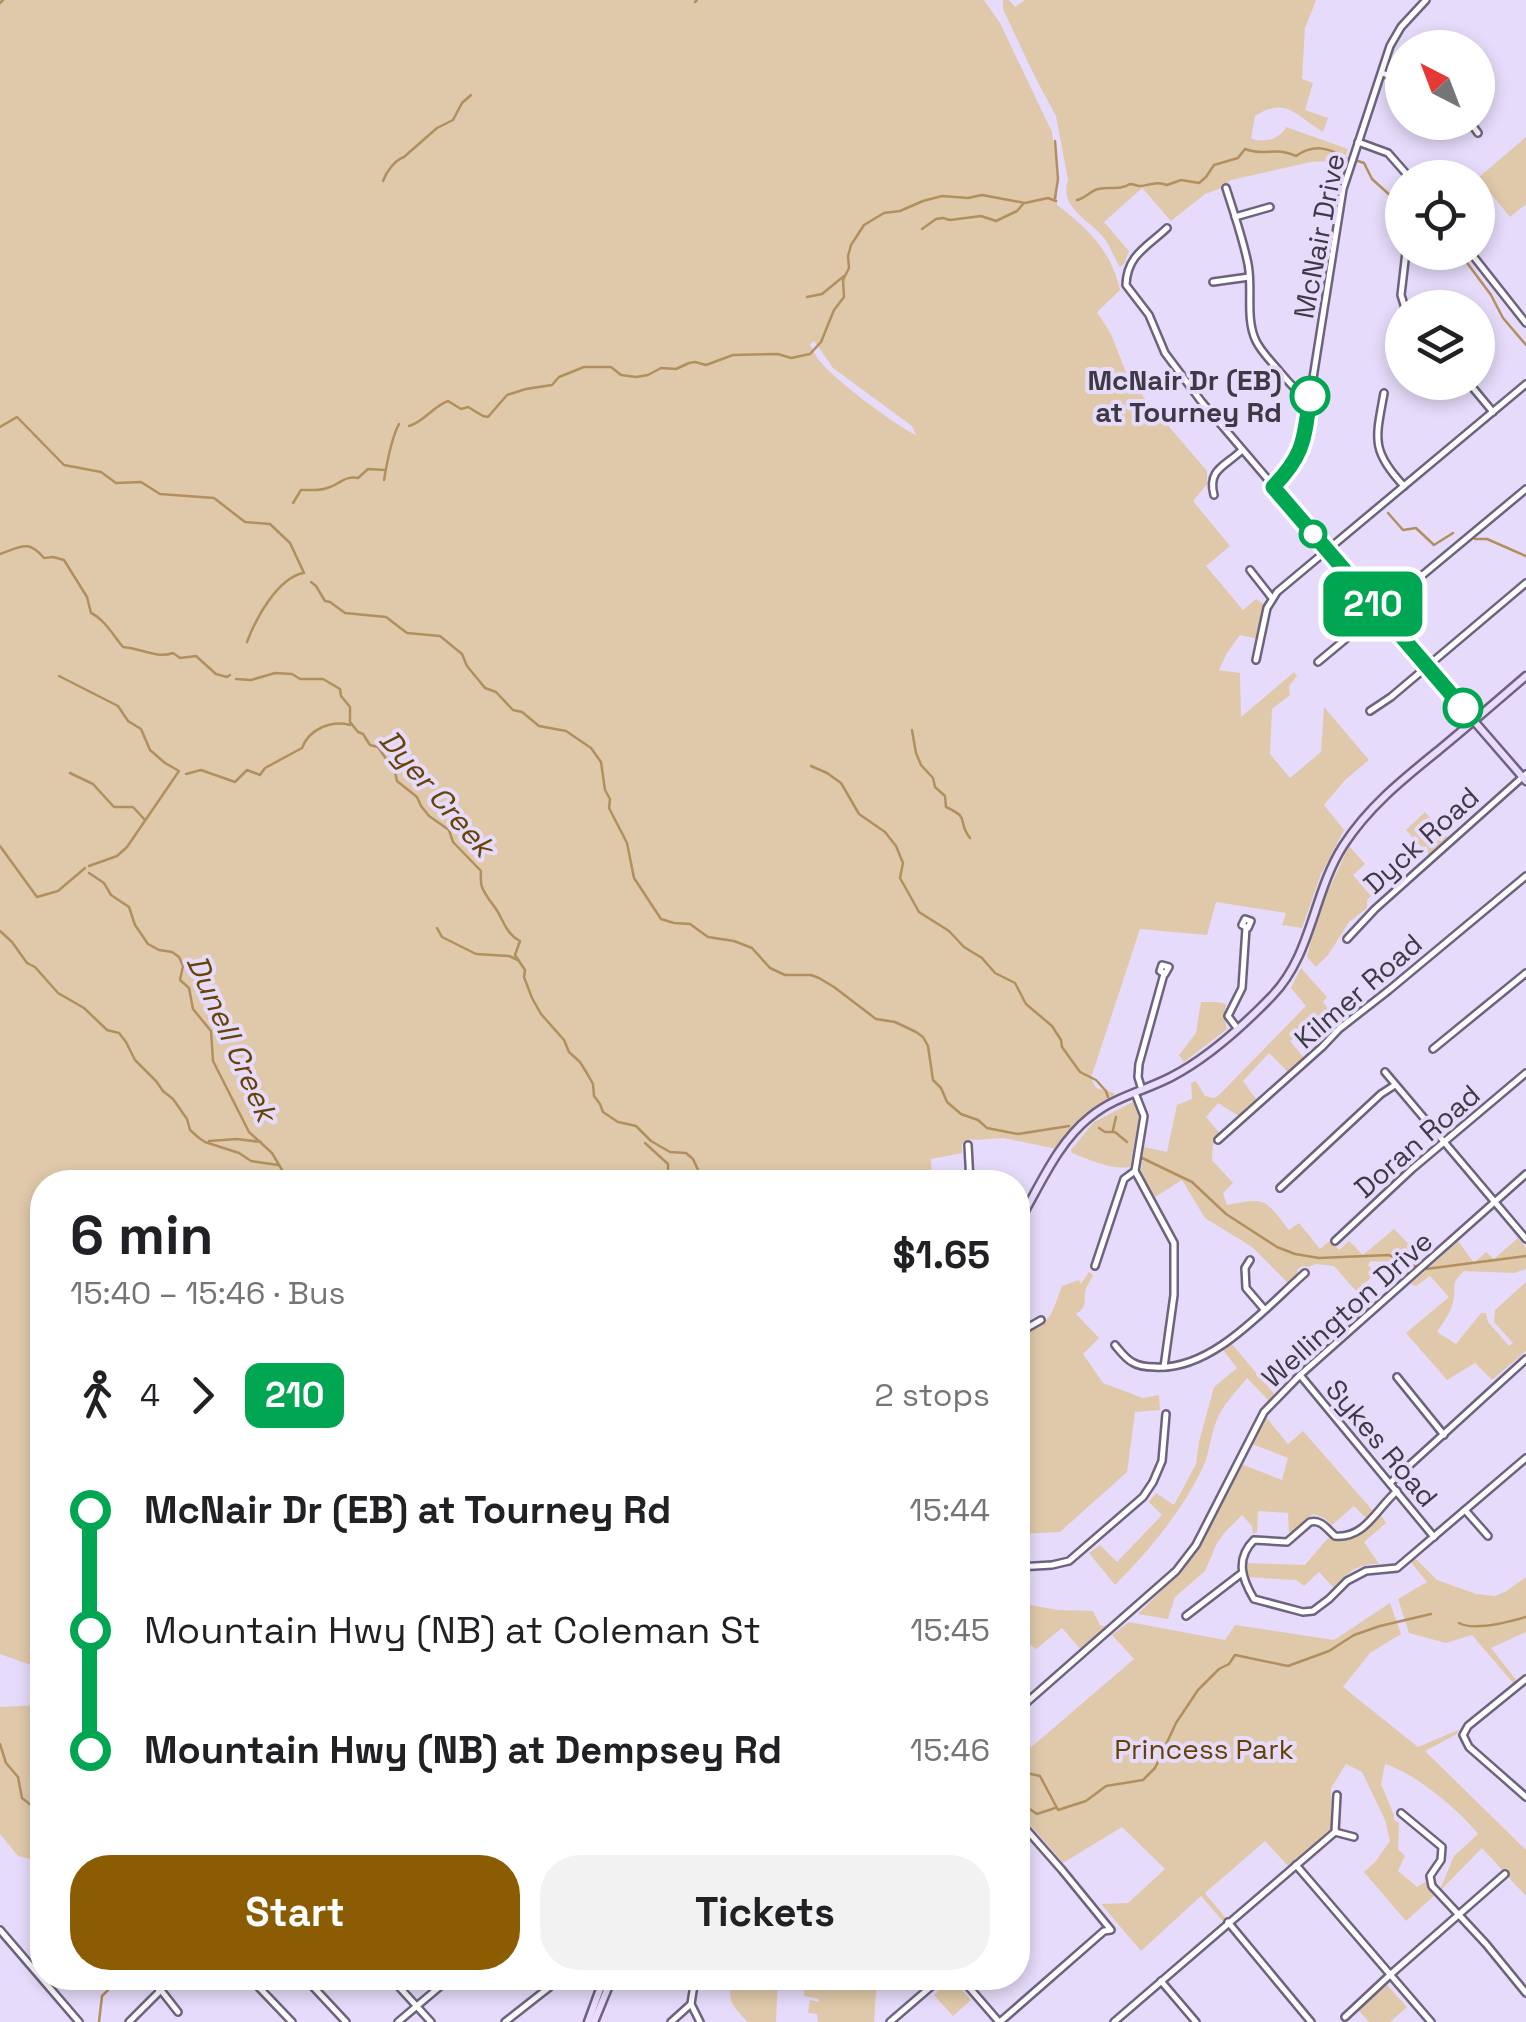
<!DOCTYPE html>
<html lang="en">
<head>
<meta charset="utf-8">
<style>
  :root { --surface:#fff; --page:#f2f2f2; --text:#202124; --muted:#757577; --accent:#8b5c02 }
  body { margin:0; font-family:"Space Grotesk",sans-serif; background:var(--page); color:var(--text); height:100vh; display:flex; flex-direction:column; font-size:38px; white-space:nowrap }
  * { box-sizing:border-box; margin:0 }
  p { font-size:32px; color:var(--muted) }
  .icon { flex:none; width:55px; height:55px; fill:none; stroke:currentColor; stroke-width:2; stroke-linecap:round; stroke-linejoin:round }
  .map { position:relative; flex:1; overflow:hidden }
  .panel { position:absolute; left:30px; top:1170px; width:1000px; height:820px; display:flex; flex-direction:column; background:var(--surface); border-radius:40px; box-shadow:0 5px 15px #0003 }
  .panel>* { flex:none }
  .badge { padding:0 20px; border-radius:15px; font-size:35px; line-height:65px }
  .needle { width:65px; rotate:318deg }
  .controls { position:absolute; left:1385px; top:30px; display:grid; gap:20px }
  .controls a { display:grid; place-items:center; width:110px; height:110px; border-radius:50%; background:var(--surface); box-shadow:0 5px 15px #0003; font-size:50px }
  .map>.badge { position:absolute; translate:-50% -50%; box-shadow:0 0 0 5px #fff }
  .legs { display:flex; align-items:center; gap:15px; height:110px; padding:0 40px; font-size:32px }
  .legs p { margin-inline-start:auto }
  .overview { display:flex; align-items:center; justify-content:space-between; height:170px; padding:0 40px }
  h1 { font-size:55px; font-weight:700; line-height:75px }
  .cta { display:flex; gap:20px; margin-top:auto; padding:20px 40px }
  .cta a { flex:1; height:115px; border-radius:40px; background:var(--accent); color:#fff; font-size:40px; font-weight:700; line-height:115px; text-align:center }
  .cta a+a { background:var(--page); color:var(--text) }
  ul { padding:0 40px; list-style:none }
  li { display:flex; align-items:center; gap:35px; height:120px; font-size:38px }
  li i { display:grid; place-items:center; width:15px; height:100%; margin:0 12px; background:currentColor }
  li i::after { content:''; width:25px; height:25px; margin:-12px; border:8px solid; border-radius:50%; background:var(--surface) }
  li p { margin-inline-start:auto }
  li:first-child i { background:linear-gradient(#0000 50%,currentColor 0) }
  li:last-child i { background:linear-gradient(currentColor 50%,#0000 0) }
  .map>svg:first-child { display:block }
  .green { fill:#e0c9aa; fill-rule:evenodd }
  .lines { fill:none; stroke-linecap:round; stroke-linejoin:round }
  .stream { stroke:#b28f5f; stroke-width:2.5 }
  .street-casing { stroke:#6d637e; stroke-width:10 }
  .secondary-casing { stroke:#6d637e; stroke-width:11 }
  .street { stroke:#fff; stroke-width:5 }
  .secondary { stroke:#eadcfe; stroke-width:6 }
  .line-1-casing { stroke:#fff; stroke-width:22 }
  .line-1 { stroke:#00a651; stroke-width:15 }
  .stop-1-dot { fill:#fff; stroke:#00a651; stroke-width:5 }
  .labels { text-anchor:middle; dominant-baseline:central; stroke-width:8; stroke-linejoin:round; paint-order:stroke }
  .street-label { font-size:28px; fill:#3d3945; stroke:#e6dbfa }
  .stop-label { font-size:28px; font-weight:bold; fill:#3d3945; stroke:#e6dbfa; text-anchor:end }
  .park-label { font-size:28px; fill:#654201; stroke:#e6dbfa }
  .water-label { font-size:30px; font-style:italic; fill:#674403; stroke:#e6dbfa }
</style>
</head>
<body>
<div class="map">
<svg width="1526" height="2022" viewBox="0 0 1526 2022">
  <rect width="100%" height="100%" fill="#e6dbfa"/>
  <!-- green -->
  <g class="green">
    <path d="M0,0h984l16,23 52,109 5,35v38c32,24 54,46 63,85l-23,22 14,22 18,46 78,91v13l-14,17 37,45 -24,20 37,44 13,-11 9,6 -7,34 -18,-4 -13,18 -8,17 21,3 1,44 53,-45 3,4 -8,10 1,9 -18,14 -2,45 20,24 31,-26 3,-45 45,53 -24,20 -21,25 20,25 -23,44 -19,54 -20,-3 4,-12 -70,-11 -9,33 -67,-6 -49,149 5,10 18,5v2c-24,14 -44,29 -58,54l-52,-11 -30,2 -4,-1 -8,5v9l-31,6 1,23h-890v485l-3,1 -39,-14zM814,341l19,27 79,58 4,9c-21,-10 -84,-57 -98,-76 -1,-2 -7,-12 -8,-15z"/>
    <path d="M1003,0h6l6,7 10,-7h291l-11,28 -3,51 11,4 -8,27 23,8 -5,14c-27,-16 -37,-36 -68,-16l-4,22c11,6 30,1 35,-11l62,22 -6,17 -14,-5 -17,1 -80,18 -12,9 -14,5 -34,27 -29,-33 -38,34 25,29 -5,13 -4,3c-6,-9 -9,-20 -16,-29 -14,-18 -46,-31 -36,-58l-12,-64 -21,-39 -32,-68z"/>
    <path d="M1526,137v67l-16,13 -32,-39z"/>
    <path d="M1425,812l23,26 -19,17 -23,-25z"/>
    <path d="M1349,846l16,18 -12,11 18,21 -4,4v8l-18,14 -21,33 -12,12 -9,-10 11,-44z"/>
    <path d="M1301,968l26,29 -4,5 16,20 -10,10 -17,-10 -22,19 15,18 -15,15 -21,-21 -26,28 15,21 -16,16 -24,-15 -12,14 16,19 -9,8 -1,16 21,23 -10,10 4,12c41,-8 37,-6 62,25l10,-7 21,26 11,-9 8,10 10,-9 14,14 31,-26 31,32 -13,12 -10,-10 -31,-2 -3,4 8,8 -20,18 -22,-25 -18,-2 -8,3 -6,-1 -5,4 1,6 -9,8 -37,-37 -47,-29 -23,-38 -30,19 -11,-29 3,-23 23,5 10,-47 15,-6 -1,-16 5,-2 9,15 9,2 5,-3 87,-89 -15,-18z"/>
    <path d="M1201,1002h16l9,2 -2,12 3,13 -43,33 -5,-7 17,-22z"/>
    <path d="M1133,1102l4,6 2,8 -9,51c-19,3 -40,-7 -58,-14l-1,-3 23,-28z"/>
    <path d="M1518,1238l8,10v21l-12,4 -50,-2c-15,14 -7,15 -11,31 -2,10 -10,21 -16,30l19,12 25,-31h5l2,9 21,24 4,-3 -19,-21 1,-12 31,-28v69l-34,29 -17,-17 -28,17 -41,-47 43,-36 -19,-21 -14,10 -5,-2 47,-43 16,22 12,-11 8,7z"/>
    <path d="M1089,1272l4,3c-2,5 -7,12 -8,17 -1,11 2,15 -9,22l23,24 -16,16 20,29 40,15 16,-3 1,15 -25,2 -8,60 -67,60 -42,2v-18l5,-11 -5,-25v-147c35,-12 31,-13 44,-47l17,-6 2,4z"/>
    <path d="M1231,1343l44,52 -7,5 -21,-22c-11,14 -25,27 -31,44 -6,15 -6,30 -13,45 -20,43 -55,85 -88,118l-26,-32 11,-8 17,17 45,-47 -13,-13 7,-9 18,12 22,-41 3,-22 15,-55 23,-19 -14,-18z"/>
    <path d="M1266,1417l22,27 15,-13 71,81 -7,7 -13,-13 -22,19 -8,-7 -11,-4 -22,20 -2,-1 -1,-20 -30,-2 -1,21 -4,2 -1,-8 -10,-11 -17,17 -8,11 -12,28 -30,26 -7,22 -30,-5 46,-46 57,-104 41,16 6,-22 -36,-14z"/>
    <path d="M1380,1514l6,9 -22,19 15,22c-23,0 -30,7 -44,25l-16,-17 -15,14 -8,-6 -49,-3 -1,-14 59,2 23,-27c28,0 32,-5 52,-24z"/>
    <path d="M1414,1557l23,23 39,14 19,2 10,-4 21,-15v55l-35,16 26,33 -3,3 -42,-49 -26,8 -37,-10 -11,-34 29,-17 -17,-21z"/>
    <path d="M1018,1603l40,7 35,1 7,14 10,3 -27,24 -21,-24 -26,21 -18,-13z"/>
    <path d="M1390,1603l11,31 -31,19 -27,34 75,60 40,-17 -1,4 -32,17 101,99v46l-44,-48 -43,44 15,-36 24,-22c-19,-24 -63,-61 -93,-70l-4,20 13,31v5l5,3 -1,26 7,7 -7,15 19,16 8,-5 11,12 -30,27 -42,-49 11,-10 15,-21 -5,-21 -23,-48 -16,-8 -15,24 1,44 -42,36 -25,-27 -60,52 24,29 -3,3 -25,-29 -60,55 -40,-47 27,-1 37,-34 -43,-42 -59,36 -45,-52v-61l4,5 112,-96 -22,-24 17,-13 96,18 10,-15 99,15z"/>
    <path d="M42,1705v157l-24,-6 -18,-22v-127z"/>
    <path d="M731,1978h47l-2,44h-28c-17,-17 -20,-20 -17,-44z"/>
    <path d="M817,1978h60l-3,44h-56l-1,-8 -9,-1 2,-13 9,2v-3l-15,-3 1,-11 10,1z"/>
    <path d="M952,1979l19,21 -18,16 -19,-21z"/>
    <path d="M1387,1985l20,22 -17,15h-21l-11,-12z"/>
  </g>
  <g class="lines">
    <!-- stream -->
    <g class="stream">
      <path d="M695,2l2,-2"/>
      <path d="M0,3l3,-3"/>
      <path d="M1358,161l6,2 8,16 30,27"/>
      <path d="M383,181c3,-9 12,-21 21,-24l33,-29 16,-8 9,-17 9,-8"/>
      <path d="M1055,198l3,-19 -3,-38"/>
      <path d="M1077,200c9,-2 13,-9 21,-11 12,-3 21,2 32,-5 3,0 7,2 10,2 10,-1 17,-5 27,-1l14,-5 18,3 7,-6 8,-12 24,-7 7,-9c20,8 31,-3 51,7 17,-12 32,-9 50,2"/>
      <path d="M922,229l14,-10 7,-1 7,2 31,-4 15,5 21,-10 7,-8"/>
      <path d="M1459,252l32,43 12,23 23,27"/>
      <path d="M807,297l15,-3 22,-18"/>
      <path d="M409,426c15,-4 23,-19 39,-25l13,8 7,-2 15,9 5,1 19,-22 19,-6 26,-4 7,-8 25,-10h27l10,8 15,2 12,-2 13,-7 15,1 13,-6 6,-1 11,3 27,-10 45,-1 13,4 19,-4 11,-12 13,-32 10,-13 -1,-17 6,-12 -1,-12 3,-11 13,-20 20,-12 16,-2 23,-10 19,-5 26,2 14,-3 43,8 23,-5 8,3"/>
      <path d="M0,427l17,-10 47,48 37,7 15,11 25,-1 19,12 54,4 31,24 25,2 20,19 14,30"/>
      <path d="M384,480c3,-18 7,-41 15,-56"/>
      <path d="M293,503l8,-13c9,0 18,1 26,-2 12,-3 18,-13 31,-10l10,-9 17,1"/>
      <path d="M1388,513l15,17 13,-2 18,17 19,-12"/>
      <path d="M1475,539h12l39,17"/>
      <path d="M0,554c21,-7 28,-15 44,4l9,-1 11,3 23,37 4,16c13,6 23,23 32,34 18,1 33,12 50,6l7,5 16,-2 20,18 11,3 3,-2"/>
      <path d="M311,582l5,4 9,15 5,1 15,11 41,4 21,16 33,3 22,18 5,12 18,22 11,4 17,18 9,2 17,14 27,5 25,17 10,14 4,28 5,9 -1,9 18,35 7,35 27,41 13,4 16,1 18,13 26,4 18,7 18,20 15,7h26l8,3 15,9 42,32 19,3 21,10 7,5 5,9 5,34 8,8 6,14 14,12 17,6 9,8 31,6 51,-8"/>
      <path d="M247,642c9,-24 30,-63 56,-69"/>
      <path d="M59,676l59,30 10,15 13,8 9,21 15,13 14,8 -52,76 -10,9 -28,10"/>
      <path d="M236,679l15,1 24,-7 17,1 8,5h23l17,10 1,7 9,11v15l8,10 5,2 7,11 8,2 17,25 2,9 20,16 4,9 8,10 20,14 4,12 28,29c0,6 -1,11 1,16 3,8 9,15 14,22 8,12 10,25 24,32l-5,14 10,15 -1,7 8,21 9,16 23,26 5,12 11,10 8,13 5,9 1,12 6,8 3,8 15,10 18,4 15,15 19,11 16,1 7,6 6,13 1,10"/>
      <path d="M912,730l4,23 5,12 12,13 2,9 10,9 1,11c26,12 10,13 24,31"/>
      <path d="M811,766l16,7 14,10 18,31 26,18 11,14 7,17 -3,15 19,34 30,19 15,16 18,11 13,15 20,10 11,21 26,22 9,14 1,7 18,25 16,8 10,11 2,6"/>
      <path d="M70,773l23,11 21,23h19l12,13"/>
      <path d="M186,774l15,-4 34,12 12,-12 13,5 5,-7 37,-20c7,-19 29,-28 48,-23"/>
      <path d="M0,846l37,51 21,-6 27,-23"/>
      <path d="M89,873l15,10 7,12 18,12 6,18 13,19 11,6 13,2 7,5 4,9 -3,14 9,8 4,21 18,22 2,30 36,71 23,21 13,22 8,3 2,4"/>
      <path d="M437,928l5,9 34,17 33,2 9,4"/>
      <path d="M0,931l12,11 15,21 8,4 23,26 26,15 23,22 12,3 7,9 9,18 21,21 7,10 10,8 14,20 3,11 9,8 6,4 34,11 12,8 27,4"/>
      <path d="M1099,1128l6,4h10l12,10"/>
      <path d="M1113,1130l3,-13"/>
      <path d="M209,1141l28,-2 24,3"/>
      <path d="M645,1143l23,21v11l7,7"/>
      <path d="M1142,1158l50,24 34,32 51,33 18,7 24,4 70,-3 28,12"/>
      <path d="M1426,1269l100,-13"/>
      <path d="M1459,1623c15,8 50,-1 67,-6"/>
      <path d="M0,1744l6,19 12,14 4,21 20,16"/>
      <path d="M1018,1771l22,5 18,34 28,-9 20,-15 37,-6 12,-12 21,-45 22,-33 21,-21 10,-5 6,-9 53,11 41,-15 25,-16 26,-9 51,-12"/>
      <path d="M1025,1806l12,8 18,-6"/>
      <path d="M99,2022l3,-26 7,-7 -1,-11"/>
    </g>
    <defs>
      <g id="street">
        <path d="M1382,73l20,7"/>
        <path d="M1470,122l8,11"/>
        <path d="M1358,142l30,11 22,25"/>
        <path d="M1226,188c8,25 17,51 22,76 5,25 -3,54 8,77 6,12 16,21 24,31 9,10 16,21 30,24"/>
        <path d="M1235,217l35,-10"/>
        <path d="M1167,228c-20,19 -40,27 -41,57l23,30 16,38 36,48 273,320"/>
        <path d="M1470,252l56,71"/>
        <path d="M1213,282l36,-5"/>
        <path d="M1405,308l-4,-13 5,-43"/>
        <path d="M1468,382l25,30"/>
        <path d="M1384,393c-8,45 -14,57 20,93"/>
        <path d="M1273,487l25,-31 5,-15 40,-252 47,-143 11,-19 25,-27"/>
        <path d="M1214,495c-7,-26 12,-29 28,-45"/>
        <path d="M1250,570l22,28"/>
        <path d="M1256,660l11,-52 10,-16 249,-208"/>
        <path d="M1318,662l208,-173"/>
        <path d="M1370,711l21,-14 135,-114"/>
        <path d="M1245,919l6,2 -3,7 -6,-3z"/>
        <path d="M1347,939l28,-30 151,-135"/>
        <path d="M1162,965l7,2 -4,7 -5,-3z"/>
        <path d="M1237,1028l-9,-12 14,-28 4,-60"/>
        <path d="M1433,1049l93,-76"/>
        <path d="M1385,1072l141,167"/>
        <path d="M1142,1090l-4,-13 1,-13 25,-90"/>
        <path d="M1135,1093l9,23 -9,55 39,72v52l-10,72"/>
        <path d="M1218,1140l104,-93 17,-18 50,-39 137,-114"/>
        <path d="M968,1145l2,37"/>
        <path d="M1280,1188l101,-94 14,-9"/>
        <path d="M1335,1241l77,-72 114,-96"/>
        <path d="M1250,1260l-5,8 1,20 18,21"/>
        <path d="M1095,1266l29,-87 11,-8"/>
        <path d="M1018,1329l9,-1 14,-8"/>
        <path d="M1115,1345c5,6 10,13 17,17 6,4 15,5 23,5 57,4 109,-58 150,-94"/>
        <path d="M1300,1375l134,162"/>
        <path d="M1397,1377l47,58"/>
        <path d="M1390,1483l136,-124"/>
        <path d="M1397,1491c-20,17 -32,48 -62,45 -8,-7 -14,-17 -25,-14l-23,20 -33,-2c-19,19 -12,39 0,59l49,13 10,-1 16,-12 18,-18 19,-10 31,-3 129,-110"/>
        <path d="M1465,1510l23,26"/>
        <path d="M1018,1567l34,-2 17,-4 74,-64 10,-15 9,-21 4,-47"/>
        <path d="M1186,1616l56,-43"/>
        <path d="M1526,1679l-58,47 -5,9 6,12 57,50"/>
        <path d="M1018,1689l10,11"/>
        <path d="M1018,1710l158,-139 20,-26 68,-133 36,-37 226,-201"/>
        <path d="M1401,1813l41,34 -1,13 -11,16 2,10 54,58 40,49"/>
        <path d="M1335,1832l19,5"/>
        <path d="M1296,1865l135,157"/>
        <path d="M1228,1922l83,100"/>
        <path d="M0,1930l79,92"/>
        <path d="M250,1978l42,44"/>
        <path d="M305,1978l41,44"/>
        <path d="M391,1978l40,44"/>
        <path d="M695,1978l-4,26 9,18"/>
        <path d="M961,1978l38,44"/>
        <path d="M1161,1981l35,41"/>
        <path d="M160,1989l18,23"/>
        <path d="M1345,2017l46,-43 114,-100"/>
        <path d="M129,2022l29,-29 3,-8 -3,-7"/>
        <path d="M398,2022l52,-44"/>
        <path d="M505,2022l56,-44"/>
        <path d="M671,2022l20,-18"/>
        <path d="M890,2022l51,-44"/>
        <path d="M1000,2022l104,-91 7,-1 -49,-60 -44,-50"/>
        <path d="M1114,2022l221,-190 2,-37"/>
      </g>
      <g id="secondary">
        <path d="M1474,721l52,60"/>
        <path d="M1018,1223c21,-35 39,-80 72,-106 24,-20 54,-26 81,-40 37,-19 72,-51 101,-81 40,-41 41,-103 71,-150 25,-39 60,-67 96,-96 29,-24 58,-49 87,-74"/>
        <path d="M588,2022l16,-44"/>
        <path d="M594,2022l18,-44"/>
      </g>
    </defs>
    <!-- street casing -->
    <use href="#street" class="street-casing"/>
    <!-- secondary casing -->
    <use href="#secondary" class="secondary-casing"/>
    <!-- street -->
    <use href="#street" class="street"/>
    <!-- secondary -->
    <use href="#secondary" class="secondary"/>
  </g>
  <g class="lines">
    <defs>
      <path id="line-1" d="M1310,396c-6,43 -5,58 -37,91l190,221"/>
    </defs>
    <!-- line-1 casing -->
    <use href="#line-1" class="line-1-casing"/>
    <!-- line-1 -->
    <use href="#line-1" class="line-1"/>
  </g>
  <!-- markers -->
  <g class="stop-1-dot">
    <circle cx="1310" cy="396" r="18"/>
    <circle cx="1313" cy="534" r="12"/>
    <circle cx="1463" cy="708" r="18"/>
  </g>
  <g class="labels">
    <!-- street labels -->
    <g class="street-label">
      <text transform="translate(1319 236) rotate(-79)">McNair Drive</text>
      <text transform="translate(1421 840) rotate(-42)">Dyck Road</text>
      <text transform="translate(1358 991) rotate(-41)">Kilmer Road</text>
      <text transform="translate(1417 1141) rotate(-41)">Doran Road</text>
      <text transform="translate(1347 1309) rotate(-42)">Wellington Drive</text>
      <text transform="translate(1382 1443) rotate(50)">Sykes Road</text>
    </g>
    <!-- stop labels -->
    <g class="stop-label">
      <text x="1282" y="380">McNair Dr (EB)<tspan x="1282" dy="32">at Tourney Rd</tspan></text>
    </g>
    <!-- park labels -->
    <g class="park-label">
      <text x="1204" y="1749">Princess Park</text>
    </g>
    <!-- water labels -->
    <g class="water-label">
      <text transform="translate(437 793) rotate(49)">Dyer Creek</text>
      <text transform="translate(232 1038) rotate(66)">Dunell Creek</text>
    </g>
  </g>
</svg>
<div class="controls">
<a><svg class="needle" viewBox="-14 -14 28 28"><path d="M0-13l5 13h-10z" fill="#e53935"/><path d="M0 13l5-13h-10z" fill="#757577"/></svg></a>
<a><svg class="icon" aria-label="locate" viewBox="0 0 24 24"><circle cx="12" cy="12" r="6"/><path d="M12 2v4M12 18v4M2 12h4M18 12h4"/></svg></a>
<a><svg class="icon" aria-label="layers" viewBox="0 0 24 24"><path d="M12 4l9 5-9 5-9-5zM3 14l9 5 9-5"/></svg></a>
</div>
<b class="badge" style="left:1373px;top:604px;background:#00a651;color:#fff">210</b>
<section class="panel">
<div class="overview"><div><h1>6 min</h1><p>15:40 – 15:46 · Bus</p></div><b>$1.65</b></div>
<div class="legs"><svg class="icon" aria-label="walk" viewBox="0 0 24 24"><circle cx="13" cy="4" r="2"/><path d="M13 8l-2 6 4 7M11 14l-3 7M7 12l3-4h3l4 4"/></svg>4<svg class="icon" aria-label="forward" viewBox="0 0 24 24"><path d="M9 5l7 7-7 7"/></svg><b class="badge" style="background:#00a651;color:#fff">210</b><p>2 stops</p></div>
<ul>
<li><i style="color:#00a651"></i><b>McNair Dr (EB) at Tourney Rd</b><p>15:44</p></li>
<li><i style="color:#00a651"></i><span>Mountain Hwy (NB) at Coleman St</span><p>15:45</p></li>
<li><i style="color:#00a651"></i><b>Mountain Hwy (NB) at Dempsey Rd</b><p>15:46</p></li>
</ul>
<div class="cta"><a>Start</a><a>Tickets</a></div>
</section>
</div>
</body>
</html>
